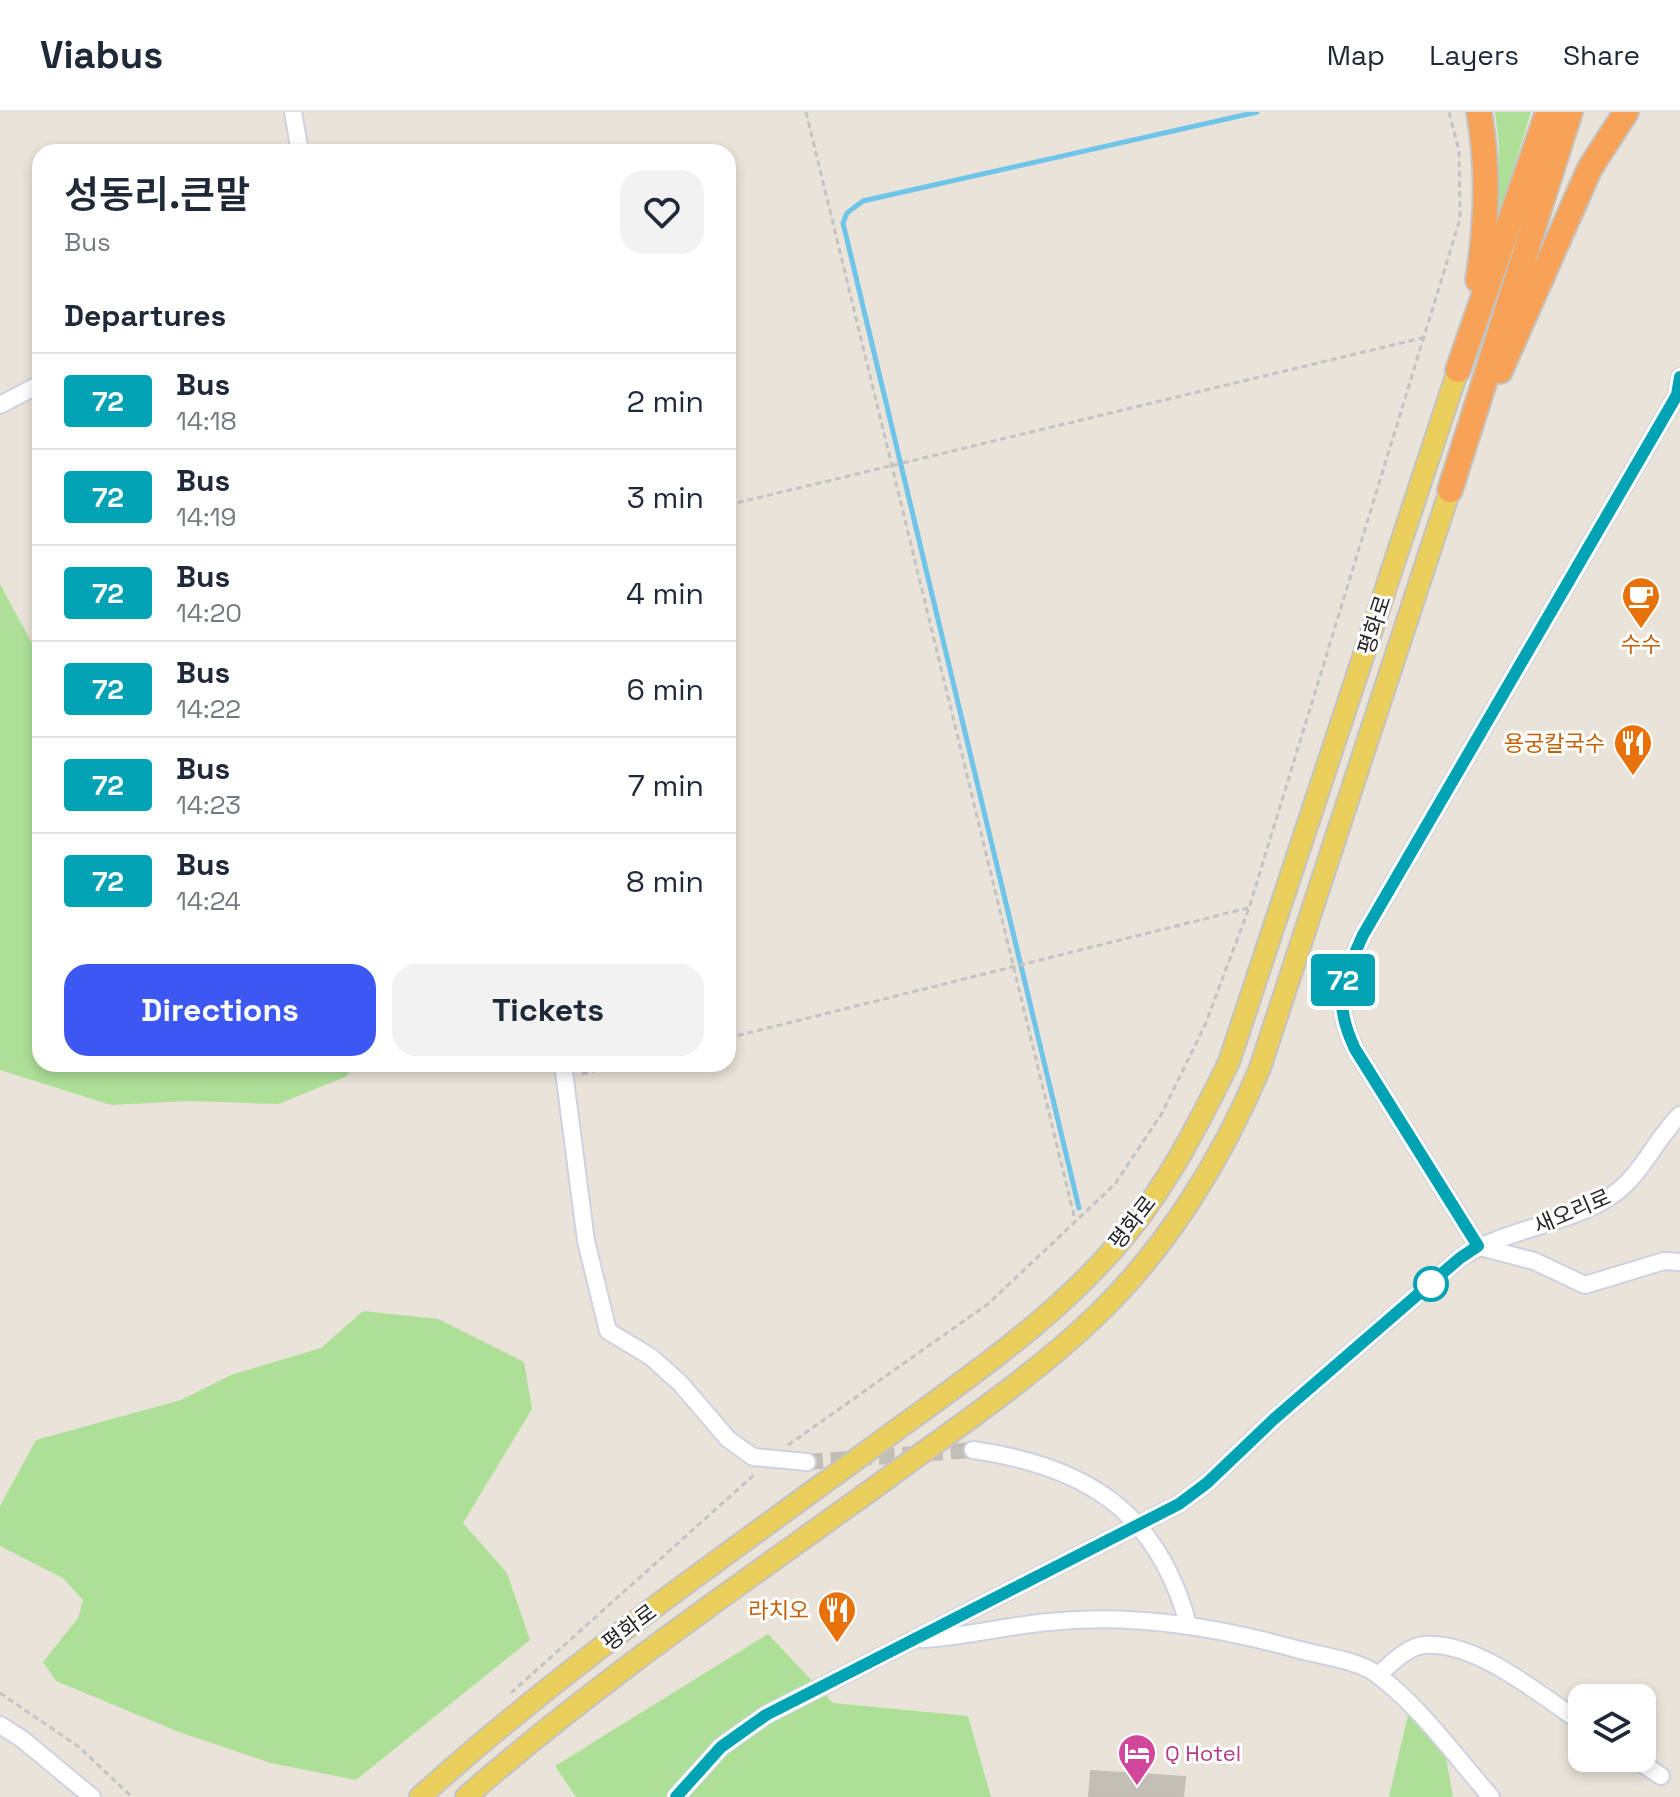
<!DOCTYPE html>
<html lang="en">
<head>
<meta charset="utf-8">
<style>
  :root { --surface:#fff; --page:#f2f2f3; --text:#1f2937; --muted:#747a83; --line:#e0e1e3; --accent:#3d58f2 }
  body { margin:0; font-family:"Space Grotesk","Noto Sans KR",sans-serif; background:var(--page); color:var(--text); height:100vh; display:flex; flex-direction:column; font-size:30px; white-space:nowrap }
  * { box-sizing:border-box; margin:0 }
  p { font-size:26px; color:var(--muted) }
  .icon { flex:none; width:44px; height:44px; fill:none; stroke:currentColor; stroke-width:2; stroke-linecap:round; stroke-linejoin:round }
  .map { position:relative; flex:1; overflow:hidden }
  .drawer { position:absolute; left:32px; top:32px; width:704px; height:928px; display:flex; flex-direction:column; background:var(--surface); border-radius:24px; box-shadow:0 4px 12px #0003 }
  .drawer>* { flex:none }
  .badge { padding:0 16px; border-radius:6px; font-size:28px; line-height:52px }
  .controls { position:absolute; left:1568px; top:1572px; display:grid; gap:16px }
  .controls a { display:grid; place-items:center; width:88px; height:88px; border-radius:16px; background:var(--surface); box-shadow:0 4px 12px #0003; font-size:40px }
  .map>.badge { position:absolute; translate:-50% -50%; box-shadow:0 0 0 4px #fff }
  h2 { padding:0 32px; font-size:30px; line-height:72px }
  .round { display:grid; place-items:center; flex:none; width:84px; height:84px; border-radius:24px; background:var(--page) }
  .headline { display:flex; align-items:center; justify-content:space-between; height:136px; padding:0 32px }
  h1 { font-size:38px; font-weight:600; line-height:60px }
  .cta { display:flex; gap:16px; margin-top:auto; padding:16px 32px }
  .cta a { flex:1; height:92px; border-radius:24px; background:var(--accent); color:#fff; font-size:32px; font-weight:600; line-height:92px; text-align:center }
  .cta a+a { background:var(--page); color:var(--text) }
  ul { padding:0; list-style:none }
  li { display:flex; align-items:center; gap:24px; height:96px; padding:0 32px; border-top:2px solid var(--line) }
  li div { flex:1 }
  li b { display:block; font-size:30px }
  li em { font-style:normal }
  li .badge { min-width:88px; font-weight:700; text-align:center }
  header { display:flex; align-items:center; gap:48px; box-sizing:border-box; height:112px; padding:0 40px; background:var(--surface); border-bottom:2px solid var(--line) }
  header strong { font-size:38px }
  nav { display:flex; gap:44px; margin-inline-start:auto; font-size:28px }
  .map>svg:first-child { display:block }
  .green { fill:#addf97 }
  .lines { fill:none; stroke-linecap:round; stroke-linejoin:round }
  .stream { stroke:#6fc4e9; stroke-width:5 }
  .building { fill:#c2bdb5; stroke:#c4bfb3; stroke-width:2 }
  .minor-tunnel { stroke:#c2bdb5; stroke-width:16; stroke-dasharray:16 8; stroke-linecap:butt }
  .minor-casing { stroke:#ced1e0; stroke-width:20 }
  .major-casing { stroke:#c3c3c3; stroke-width:24 }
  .highway-casing { stroke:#c3c3c3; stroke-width:28 }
  .path { stroke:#c3c3c3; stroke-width:3; stroke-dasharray:6 4; stroke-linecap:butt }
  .minor { stroke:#fff; stroke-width:16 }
  .major { stroke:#eacf5d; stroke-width:20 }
  .highway { stroke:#f7a256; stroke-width:24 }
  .line-casing { stroke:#fff; stroke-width:18 }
  .line { stroke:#00a3b4; stroke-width:12 }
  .stop-dot { fill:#fff; stroke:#00a3b4; stroke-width:4 }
  .labels { text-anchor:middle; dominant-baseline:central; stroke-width:6; stroke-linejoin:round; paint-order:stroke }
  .street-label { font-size:22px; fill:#272727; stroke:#fff }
  .food-label { font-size:22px; fill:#c56008; stroke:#fff; text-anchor:end }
  .hotel-label { font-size:22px; fill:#b23c85; stroke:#fff; text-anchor:start }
</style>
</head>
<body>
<header>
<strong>Viabus</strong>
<nav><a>Map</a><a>Layers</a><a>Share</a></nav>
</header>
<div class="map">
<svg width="1680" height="1685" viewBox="0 0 1680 1685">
  <rect width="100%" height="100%" fill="#e9e3d9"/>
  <!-- green -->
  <g class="green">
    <path d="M1495,0h36l-34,110 2,-77z"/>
    <path d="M0,472l40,74v406h318l-13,13 -67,27 -90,-3 -77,4 -111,-35z"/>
    <path d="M363,1199l75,8 86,43 8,47 -69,114 44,50 23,67 -174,140 -85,-17 -92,-31 -123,-51 -13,-19 35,-44 5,-18 -20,-22 -63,-32v-40l36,-66 145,-40 50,-25 90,-27z"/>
    <path d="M768,1522l65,69 135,13 23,81h-415l-21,-31z"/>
    <path d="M1408,1603l33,14 12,68h-64z"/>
  </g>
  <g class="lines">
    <!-- stream -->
    <path class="stream" d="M1079,1096l-236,-985 4,-10 16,-12 394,-89"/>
  </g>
  <!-- building -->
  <path class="building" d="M1091,1659l94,6 -2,20h-94z"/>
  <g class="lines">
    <!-- minor-tunnel -->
    <path class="minor-tunnel" d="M807,1350l166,-12"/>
    <defs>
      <g id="minor">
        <path d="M293,0l7,40"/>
        <path d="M0,293l40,-21"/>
        <path d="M563,952l23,177 22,90 43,26 29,26 48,56 25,18 54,5"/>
        <path d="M1478,1134l-123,-197c-23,-49 -13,-67 8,-114l314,-540 3,-18"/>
        <path d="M1480,1135l54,14 51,24 79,-24 16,1"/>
        <path d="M973,1338c113,16 184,61 215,174"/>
        <path d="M922,1527c42,-2 83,-13 126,-17 86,-9 169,5 252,28 22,6 56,10 75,23 45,33 79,82 116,124"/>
        <path d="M1378,1563c12,-10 28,-28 46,-30 53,-4 116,50 158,78"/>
        <path d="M0,1613l22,14 70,58"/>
        <path d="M1633,1646l28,18"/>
        <path d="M676,1685l45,-50 45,-32 413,-211 28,-21 67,-64 186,-161c44,-28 98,-32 143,-57 37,-20 49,-58 77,-86"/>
      </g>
      <g id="major">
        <path d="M420,1685c140,-127 297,-235 449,-347 89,-66 188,-130 258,-217 42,-51 73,-112 102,-171l229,-692"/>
        <path d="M466,1685c133,-117 280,-216 423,-320 71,-52 146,-102 209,-163 70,-68 125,-157 162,-246l190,-578"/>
      </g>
      <g id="highway">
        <path d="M1478,168c9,-56 11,-112 1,-168"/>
        <path d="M1458,258l90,-258"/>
        <path d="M1500,259l90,-203 36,-56"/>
        <path d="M1450,378l120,-378"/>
      </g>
    </defs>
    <!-- minor casing -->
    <use href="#minor" class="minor-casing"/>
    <!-- major casing -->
    <use href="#major" class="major-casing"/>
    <!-- highway casing -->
    <use href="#highway" class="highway-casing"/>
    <!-- path -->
    <g class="path">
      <path d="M806,0l269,1108"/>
      <path d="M728,393l698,-168"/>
      <path d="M728,926l520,-130"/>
      <path d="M582,962l39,-10"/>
      <path d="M788,1333l200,-141 127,-120 47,-71 43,-88 44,-117 211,-689 -1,-68 -10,-39"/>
      <path d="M0,1581l79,54 53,50"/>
      <path d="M511,1581l244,-219"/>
    </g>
    <!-- minor -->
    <use href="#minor" class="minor"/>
    <!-- major -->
    <use href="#major" class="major"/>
    <!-- highway -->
    <use href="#highway" class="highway"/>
  </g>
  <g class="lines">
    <defs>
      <path id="line" d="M676,1685l45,-50 45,-32 413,-211 28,-21 67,-64 186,-161 18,-12 -123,-197c-23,-49 -13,-67 8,-114l314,-540 3,-18"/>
    </defs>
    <!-- line casing -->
    <use href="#line" class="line-casing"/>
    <!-- line -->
    <use href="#line" class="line"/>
  </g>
  <!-- icons -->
  <defs>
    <symbol id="cafe-pin" viewBox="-11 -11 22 30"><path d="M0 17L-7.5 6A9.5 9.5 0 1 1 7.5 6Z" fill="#e8710a" stroke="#fff"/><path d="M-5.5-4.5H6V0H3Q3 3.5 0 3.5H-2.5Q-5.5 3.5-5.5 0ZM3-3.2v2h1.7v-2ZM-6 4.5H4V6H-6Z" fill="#fff"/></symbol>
    <symbol id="restaurant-pin" viewBox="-11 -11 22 30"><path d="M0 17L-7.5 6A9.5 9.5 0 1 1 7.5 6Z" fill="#e8710a" stroke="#fff"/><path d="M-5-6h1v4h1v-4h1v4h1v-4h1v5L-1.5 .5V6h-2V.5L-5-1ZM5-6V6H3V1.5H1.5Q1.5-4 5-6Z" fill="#fff"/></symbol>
    <symbol id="hotel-pin" viewBox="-11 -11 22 30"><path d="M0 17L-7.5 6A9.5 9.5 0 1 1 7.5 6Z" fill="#d1479c" stroke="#fff"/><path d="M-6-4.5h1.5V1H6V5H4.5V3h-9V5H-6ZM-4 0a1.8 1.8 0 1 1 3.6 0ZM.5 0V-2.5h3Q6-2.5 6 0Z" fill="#fff"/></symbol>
  </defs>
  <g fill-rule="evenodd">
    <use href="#cafe-pin" x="1619" y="462" width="44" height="60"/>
    <use href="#restaurant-pin" x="1611" y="609" width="44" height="60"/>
    <use href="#restaurant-pin" x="815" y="1476" width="44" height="60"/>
    <use href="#hotel-pin" x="1115" y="1619" width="44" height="60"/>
  </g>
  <!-- markers -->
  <circle class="stop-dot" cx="1431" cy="1172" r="16"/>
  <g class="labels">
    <!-- street labels -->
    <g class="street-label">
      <text transform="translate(1374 513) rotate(-72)">평화로</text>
      <text transform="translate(1572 1099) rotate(-23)">새오리로</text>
      <text transform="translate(1132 1110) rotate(-52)">평화로</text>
      <text transform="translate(629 1515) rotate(-37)">평화로</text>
    </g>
    <!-- food labels -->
    <g class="food-label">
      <text x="1641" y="532" text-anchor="middle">수수</text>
      <text x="1605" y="631">용궁칼국수</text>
      <text x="809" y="1498">라치오</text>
    </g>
    <!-- hotel labels -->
    <g class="hotel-label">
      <text x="1165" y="1641">Q Hotel</text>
    </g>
  </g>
</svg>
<div class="controls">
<a><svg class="icon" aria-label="layers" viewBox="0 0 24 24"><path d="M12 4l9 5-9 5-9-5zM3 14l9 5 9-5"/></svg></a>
</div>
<b class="badge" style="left:1343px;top:868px;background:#00a3b4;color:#fff">72</b>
<section class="drawer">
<div class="headline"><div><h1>성동리.큰말</h1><p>Bus</p></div><a class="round"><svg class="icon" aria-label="heart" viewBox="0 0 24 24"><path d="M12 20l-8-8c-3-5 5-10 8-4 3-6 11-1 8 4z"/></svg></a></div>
<h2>Departures</h2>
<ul>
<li><span class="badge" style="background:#00a3b4;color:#fff">72</span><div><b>Bus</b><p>14:18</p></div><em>2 min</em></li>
<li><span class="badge" style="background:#00a3b4;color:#fff">72</span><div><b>Bus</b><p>14:19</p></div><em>3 min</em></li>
<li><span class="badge" style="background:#00a3b4;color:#fff">72</span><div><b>Bus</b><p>14:20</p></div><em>4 min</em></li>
<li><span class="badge" style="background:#00a3b4;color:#fff">72</span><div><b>Bus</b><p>14:22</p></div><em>6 min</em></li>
<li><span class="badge" style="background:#00a3b4;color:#fff">72</span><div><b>Bus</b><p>14:23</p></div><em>7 min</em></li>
<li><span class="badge" style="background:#00a3b4;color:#fff">72</span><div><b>Bus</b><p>14:24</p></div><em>8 min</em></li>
</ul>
<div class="cta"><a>Directions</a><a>Tickets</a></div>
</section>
</div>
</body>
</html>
